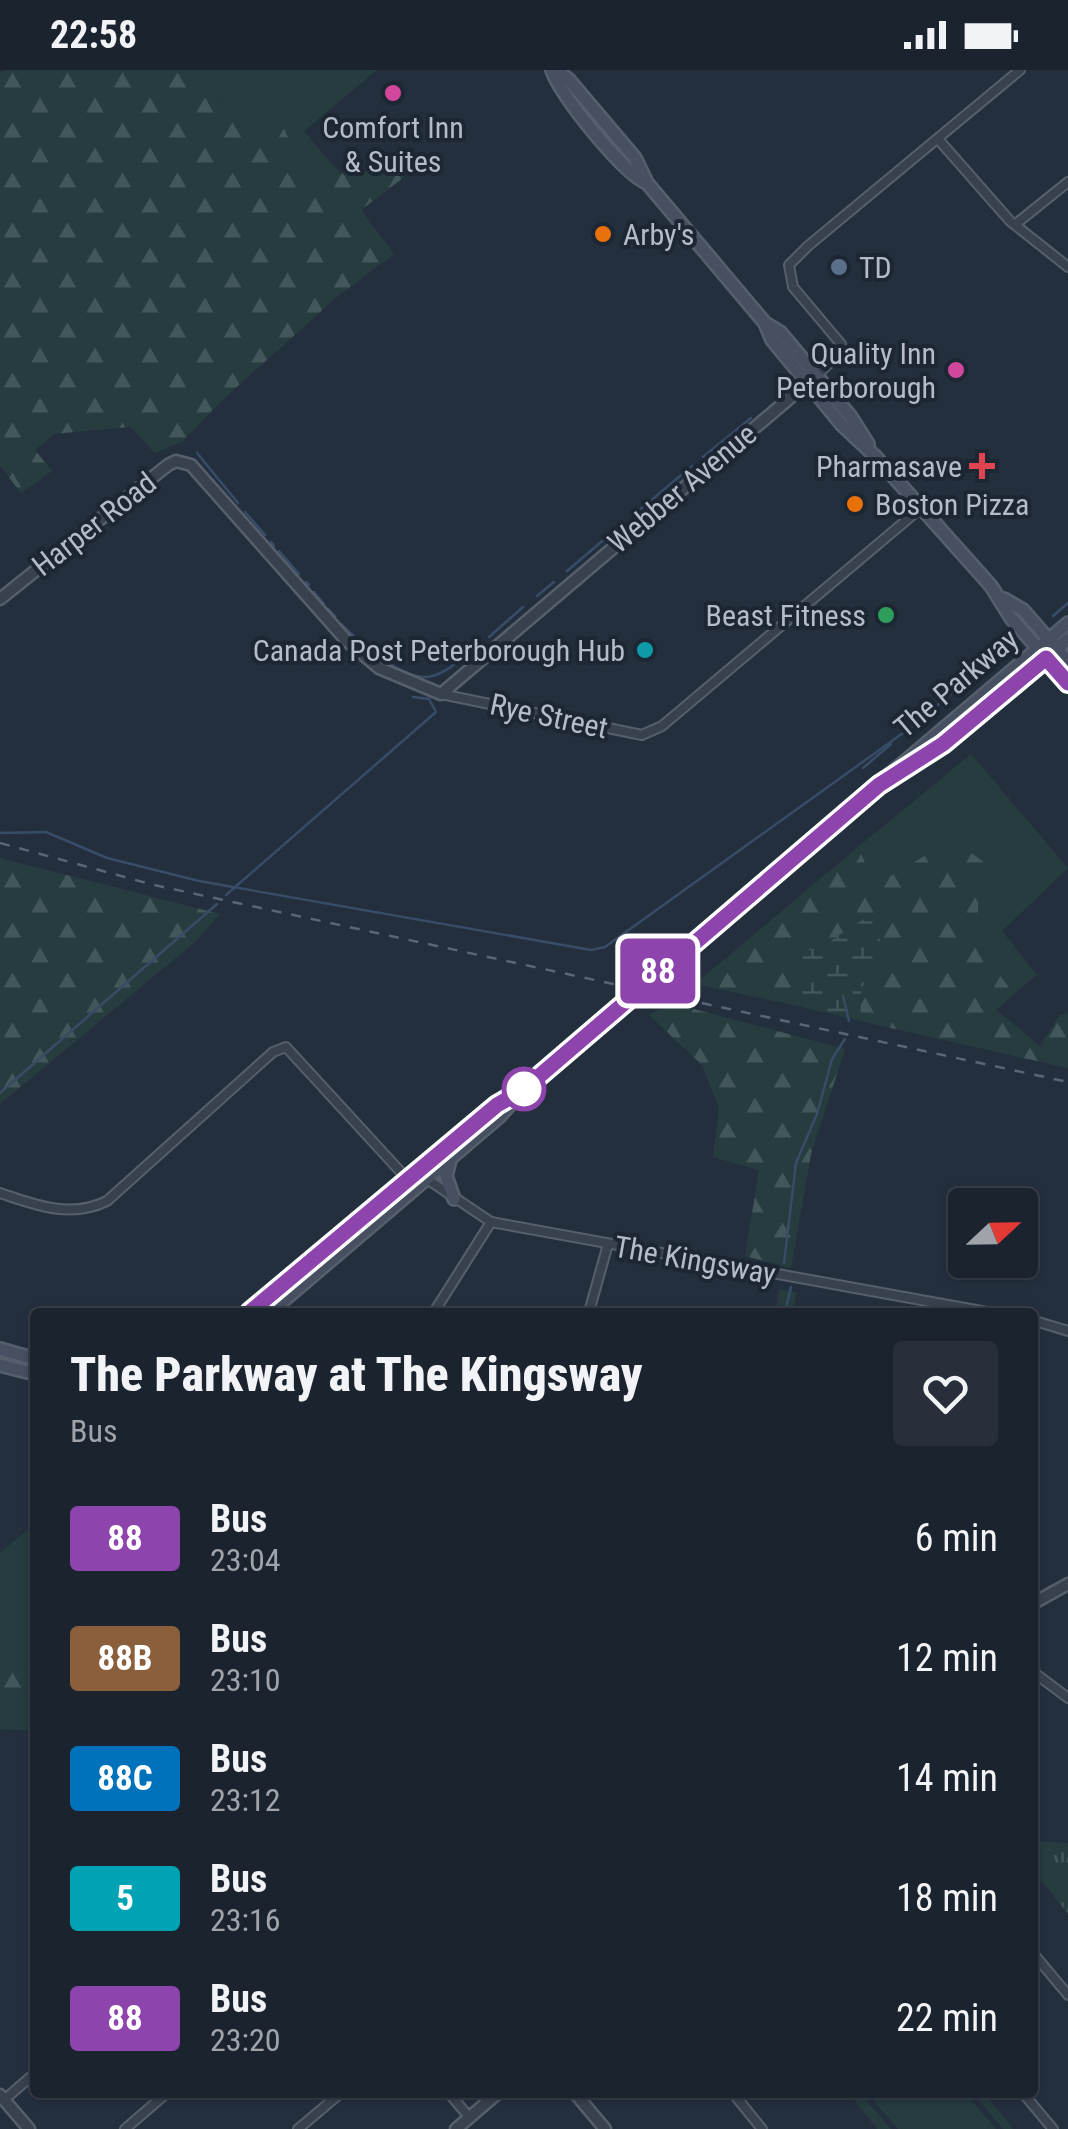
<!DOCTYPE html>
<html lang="en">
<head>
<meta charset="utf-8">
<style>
  :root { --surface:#1b232e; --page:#282f3a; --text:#f1f3f6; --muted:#a0a4aa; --line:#39404a }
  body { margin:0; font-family:"Roboto Condensed",sans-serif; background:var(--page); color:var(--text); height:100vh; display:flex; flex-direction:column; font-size:38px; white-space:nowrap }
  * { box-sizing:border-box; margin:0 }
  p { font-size:32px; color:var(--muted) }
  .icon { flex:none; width:55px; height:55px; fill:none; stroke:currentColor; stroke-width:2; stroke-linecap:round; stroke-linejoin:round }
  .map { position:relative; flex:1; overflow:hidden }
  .sheet { position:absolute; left:30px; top:1238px; width:1008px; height:790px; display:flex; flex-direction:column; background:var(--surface); border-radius:10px; box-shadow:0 2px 8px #0004,0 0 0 2px var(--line) }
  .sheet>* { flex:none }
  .badge { padding:0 20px; border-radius:8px; font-size:35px; line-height:65px }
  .needle { width:65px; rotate:68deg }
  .controls { position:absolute; left:948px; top:1118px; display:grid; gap:20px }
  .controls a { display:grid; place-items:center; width:90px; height:90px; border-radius:10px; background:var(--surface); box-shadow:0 2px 8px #0004,0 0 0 2px var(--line); font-size:50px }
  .map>.badge { position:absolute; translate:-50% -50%; box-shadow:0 0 0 5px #fff }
  .round { display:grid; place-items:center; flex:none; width:105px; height:105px; border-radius:10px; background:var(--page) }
  .summary { display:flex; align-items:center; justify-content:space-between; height:170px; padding:0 40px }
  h1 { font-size:48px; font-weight:800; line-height:75px }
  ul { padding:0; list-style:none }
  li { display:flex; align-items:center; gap:30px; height:120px; padding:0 40px }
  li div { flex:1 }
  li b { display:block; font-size:38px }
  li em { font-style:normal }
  li .badge { min-width:110px; font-weight:700; text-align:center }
  .status { display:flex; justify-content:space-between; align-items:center; height:70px; padding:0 50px; background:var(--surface); direction:ltr }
  .status svg { height:28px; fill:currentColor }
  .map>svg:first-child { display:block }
  .grass { fill:#263c3f }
  .forest { fill:url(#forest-firs) }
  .wetland { fill:url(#wetland-marsh) }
  .park { fill:url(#park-tufts) }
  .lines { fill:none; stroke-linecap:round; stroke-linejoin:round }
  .stream { stroke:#394c67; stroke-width:2.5 }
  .minor-casing { stroke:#565f6c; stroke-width:12 }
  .tertiary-casing { stroke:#565f6c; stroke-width:15 }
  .secondary-casing { stroke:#565f6c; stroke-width:16 }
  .minor { stroke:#38414e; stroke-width:8 }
  .tertiary { stroke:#38414e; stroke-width:10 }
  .secondary { stroke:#465061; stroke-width:11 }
  .rail { stroke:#5a6575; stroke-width:2.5; stroke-dasharray:10 10; stroke-linecap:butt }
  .line-casing { stroke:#fff; stroke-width:22 }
  .line { stroke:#8e44ad; stroke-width:15 }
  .hotel-dot { fill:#d1479c; stroke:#1d2633; stroke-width:4 }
  .food-dot { fill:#e8710a; stroke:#1d2633; stroke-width:4 }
  .service-dot { fill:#5c6f8a; stroke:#1d2633; stroke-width:4 }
  .health-dot { fill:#e0444e; stroke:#1d2633; stroke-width:4 }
  .leisure-dot { fill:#2e9e5b; stroke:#1d2633; stroke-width:4 }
  .culture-dot { fill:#0f9aa8; stroke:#1d2633; stroke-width:4 }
  .stop-dot { fill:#fff; stroke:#8e44ad; stroke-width:5 }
  .labels { text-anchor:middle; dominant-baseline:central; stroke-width:8; stroke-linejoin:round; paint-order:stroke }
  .poi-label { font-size:30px; fill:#b4bcc9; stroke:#1d2633; text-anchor:end }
  .street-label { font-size:30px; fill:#b4bcc9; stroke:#1d2633 }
</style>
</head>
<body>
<div class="status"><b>22:58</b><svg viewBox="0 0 49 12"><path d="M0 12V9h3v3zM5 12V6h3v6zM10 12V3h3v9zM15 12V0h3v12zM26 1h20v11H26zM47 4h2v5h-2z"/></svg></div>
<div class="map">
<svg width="1068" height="2059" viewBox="0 0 1068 2059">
  <defs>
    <pattern id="forest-firs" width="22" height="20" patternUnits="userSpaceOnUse" patternTransform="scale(2.5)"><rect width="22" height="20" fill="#263c3f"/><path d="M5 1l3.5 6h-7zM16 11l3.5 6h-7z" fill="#435659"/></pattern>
    <pattern id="wetland-marsh" width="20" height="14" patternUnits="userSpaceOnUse" patternTransform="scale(2.5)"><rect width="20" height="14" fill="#263c3f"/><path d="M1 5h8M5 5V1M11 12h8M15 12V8" fill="none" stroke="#435659"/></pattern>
    <pattern id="park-tufts" width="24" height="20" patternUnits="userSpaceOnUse" patternTransform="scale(2.5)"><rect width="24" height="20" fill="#263c3f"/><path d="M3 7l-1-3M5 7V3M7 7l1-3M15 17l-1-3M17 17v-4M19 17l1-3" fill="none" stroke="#435659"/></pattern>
  </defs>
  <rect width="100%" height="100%" fill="#242f3e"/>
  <!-- grass -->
  <g class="grass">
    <path d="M198,0h179l-73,61 36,42 -39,-4 -17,-40 -46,-6z"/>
    <path d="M971,684l97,114 -66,63 35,44 -23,19 -36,-48v-63l-107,-7 -13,-29z"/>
    <path d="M35,1454v148l-35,-15v-104z"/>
    <path d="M35,1605v56l-35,-2z"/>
    <path d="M849,2023h11l31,36h-14z"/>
    <path d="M867,2023h98l31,36h-98z"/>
    <path d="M973,2023h11l29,36h-10z"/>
  </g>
  <!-- forest -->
  <g class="forest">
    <path d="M6,0h192l40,53 46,5 17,41 57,6 46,-23 8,19 -51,39 33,44 -57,43 -117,105 -37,39 -28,12 -25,-26 -76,7 -19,16 17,21 -31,22 -21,-27v-393z"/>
    <path d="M953,769l36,27 -11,17v63l36,48 -18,16 44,36 19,-30 9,-3v55l-208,-47 1,-33 12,-74 -44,28 -35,15 9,50 -108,-23 163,-137 13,29 18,1z"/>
    <path d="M0,788l220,56 -24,27 -196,163z"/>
    <path d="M671,933l174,46 -34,105 -20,114 -46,-12 14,-86 -46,-13 6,-49 -17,-43 -53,-50z"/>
    <path d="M779,1219l17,3 -2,20h-18z"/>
    <path d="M0,1587l35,15v3l-35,54z"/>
  </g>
  <!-- wetland -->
  <path class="wetland" d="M873,843l12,48 -24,27 -1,33 -57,-14 -9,-50 35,-15z"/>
  <!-- park -->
  <path class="park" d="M1033,1771l35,2v71l-35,-44z"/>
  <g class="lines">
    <!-- stream -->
    <g class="stream">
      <path d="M197,383l41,50"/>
      <path d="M703,387l48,-39"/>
      <path d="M245,442l20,23"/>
      <path d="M636,443l56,-47"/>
      <path d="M271,472l3,4"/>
      <path d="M279,481l20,23"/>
      <path d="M567,501l54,-46"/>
      <path d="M306,512l3,3"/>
      <path d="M314,522l10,12"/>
      <path d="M537,526l17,-14"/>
      <path d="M328,539l7,7"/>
      <path d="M1053,546l15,-13"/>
      <path d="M341,554l24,23"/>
      <path d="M489,567l34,-30"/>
      <path d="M375,585c50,32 57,29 101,-8"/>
      <path d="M909,659l90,-75 14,-5"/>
      <path d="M890,675l-27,23 28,-24"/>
      <path d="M0,763l46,-1 61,26 92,23 392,69 14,-3 305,-219"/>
      <path d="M226,825l210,-183 -7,-13 -16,-2"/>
      <path d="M843,926l6,25"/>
      <path d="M0,1023l217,-189"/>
      <path d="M784,1193l12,-100 21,-49 15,-55 13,-20"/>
      <path d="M785,1242l6,-25"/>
    </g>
    <defs>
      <g id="minor">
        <path d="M938,69l72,82 58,46"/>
        <path d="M1017,153l51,-41"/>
        <path d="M817,305l24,-23v-8l-48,-57 -4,-22 19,-19 212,-176"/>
        <path d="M441,624l201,41 20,-9 259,-218"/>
        <path d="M424,1107l67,45 496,90"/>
        <path d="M0,1123c36,12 70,26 107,8l166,-149 13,-5 123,134"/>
        <path d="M434,1242l57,-90"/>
        <path d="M589,1242l19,-68"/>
        <path d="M1032,1250l36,11"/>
        <path d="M1032,1601l36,27"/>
        <path d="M1032,1882l36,43"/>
        <path d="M448,2022l22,26"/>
        <path d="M732,2022l30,37"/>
        <path d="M1022,2022l31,37"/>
        <path d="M4,2030l31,-27"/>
        <path d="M125,2059l43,-37"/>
        <path d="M298,2059l44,-37"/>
      </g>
      <g id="tertiary">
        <path d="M0,529l168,-134 8,-4 15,4 155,175 33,28 62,26 370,-314"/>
        <path d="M1032,1534l36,-20"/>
        <path d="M574,2022l31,37"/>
        <path d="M0,2025l29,34"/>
        <path d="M456,2059l43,-37"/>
      </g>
      <g id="secondary">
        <path d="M552,0c7,24 72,104 95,113"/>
        <path d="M557,0l12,10 66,78 12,25 118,140 7,17 70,85 33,31 116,130 20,32 57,65"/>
        <path d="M765,253l15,9 71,85 17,27"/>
        <path d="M1004,529l19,11 45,52"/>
        <path d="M895,705l48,-31 125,-105"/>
        <path d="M450,1090l-4,16 8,23"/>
        <path d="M251,1242l192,-163 70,-53"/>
        <path d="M270,1242l229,-195 24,-27 114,-101 431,-366"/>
        <path d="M0,1279l35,10"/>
        <path d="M0,1295l35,9"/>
      </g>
    </defs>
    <!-- minor casing -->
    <use href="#minor" class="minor-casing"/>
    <!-- tertiary casing -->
    <use href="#tertiary" class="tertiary-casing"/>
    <!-- secondary casing -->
    <use href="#secondary" class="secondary-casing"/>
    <!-- minor -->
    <use href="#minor" class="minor"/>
    <!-- tertiary -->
    <use href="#tertiary" class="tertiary"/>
    <!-- secondary -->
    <use href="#secondary" class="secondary"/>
    <!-- rail -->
    <path class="rail" d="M0,773l154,42 914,197"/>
  </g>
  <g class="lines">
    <defs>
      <path id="line" d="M250,1242l247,-207 26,-15 356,-305 64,-41 103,-86 22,25"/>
    </defs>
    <!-- line casing -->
    <use href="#line" class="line-casing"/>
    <!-- line -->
    <use href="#line" class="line"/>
  </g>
  <!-- markers -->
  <g class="hotel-dot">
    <circle cx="393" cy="23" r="10"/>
    <circle cx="956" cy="300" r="10"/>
  </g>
  <g class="food-dot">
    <circle cx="603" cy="164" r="10"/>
    <circle cx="855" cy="434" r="10"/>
  </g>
  <circle class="service-dot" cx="839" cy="197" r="10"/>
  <path class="health-dot" d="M977 381h10v10h10v10h-10v10h-10v-10h-10v-10h10z"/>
  <circle class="leisure-dot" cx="886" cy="545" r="10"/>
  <circle class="culture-dot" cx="645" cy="580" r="10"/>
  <circle class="stop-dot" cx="524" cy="1019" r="20"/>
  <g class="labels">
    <!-- poi labels -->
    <g class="poi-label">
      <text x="393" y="57" text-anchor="middle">Comfort Inn<tspan x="393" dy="34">&amp; Suites</tspan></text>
      <text x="623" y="164" text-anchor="start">Arby's</text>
      <text x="859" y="197" text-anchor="start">TD</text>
      <text x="936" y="283">Quality Inn<tspan x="936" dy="34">Peterborough</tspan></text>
      <text x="962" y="396">Pharmasave</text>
      <text x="875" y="434" text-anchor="start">Boston Pizza</text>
      <text x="866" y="545">Beast Fitness</text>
      <text x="625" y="580">Canada Post Peterborough Hub</text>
    </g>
    <!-- street labels -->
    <g class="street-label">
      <text transform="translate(682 418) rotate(-40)">Webber Avenue</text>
      <text transform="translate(94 454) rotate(-38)">Harper Road</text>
      <text transform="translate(956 613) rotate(-40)">The Parkway</text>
      <text transform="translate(549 646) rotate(12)">Rye Street</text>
      <text transform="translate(695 1190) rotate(10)">The Kingsway</text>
    </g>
  </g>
</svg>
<div class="controls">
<a><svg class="needle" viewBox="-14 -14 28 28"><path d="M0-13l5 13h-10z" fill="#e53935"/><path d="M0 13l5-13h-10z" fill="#a0a4aa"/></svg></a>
</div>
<b class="badge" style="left:658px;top:901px;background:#8e44ad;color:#fff">88</b>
<section class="sheet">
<div class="summary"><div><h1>The Parkway at The Kingsway</h1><p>Bus</p></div><a class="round"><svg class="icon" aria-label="heart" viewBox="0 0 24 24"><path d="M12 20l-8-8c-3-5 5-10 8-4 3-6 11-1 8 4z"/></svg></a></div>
<ul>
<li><span class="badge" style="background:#8e44ad;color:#fff">88</span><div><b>Bus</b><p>23:04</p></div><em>6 min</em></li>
<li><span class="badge" style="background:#8b5e3c;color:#fff">88B</span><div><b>Bus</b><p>23:10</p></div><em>12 min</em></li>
<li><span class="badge" style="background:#0072bc;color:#fff">88C</span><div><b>Bus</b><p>23:12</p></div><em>14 min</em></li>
<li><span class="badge" style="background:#00a3b4;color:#fff">5</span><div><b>Bus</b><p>23:16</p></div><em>18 min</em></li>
<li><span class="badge" style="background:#8e44ad;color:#fff">88</span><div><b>Bus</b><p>23:20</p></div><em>22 min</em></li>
</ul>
</section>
</div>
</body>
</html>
